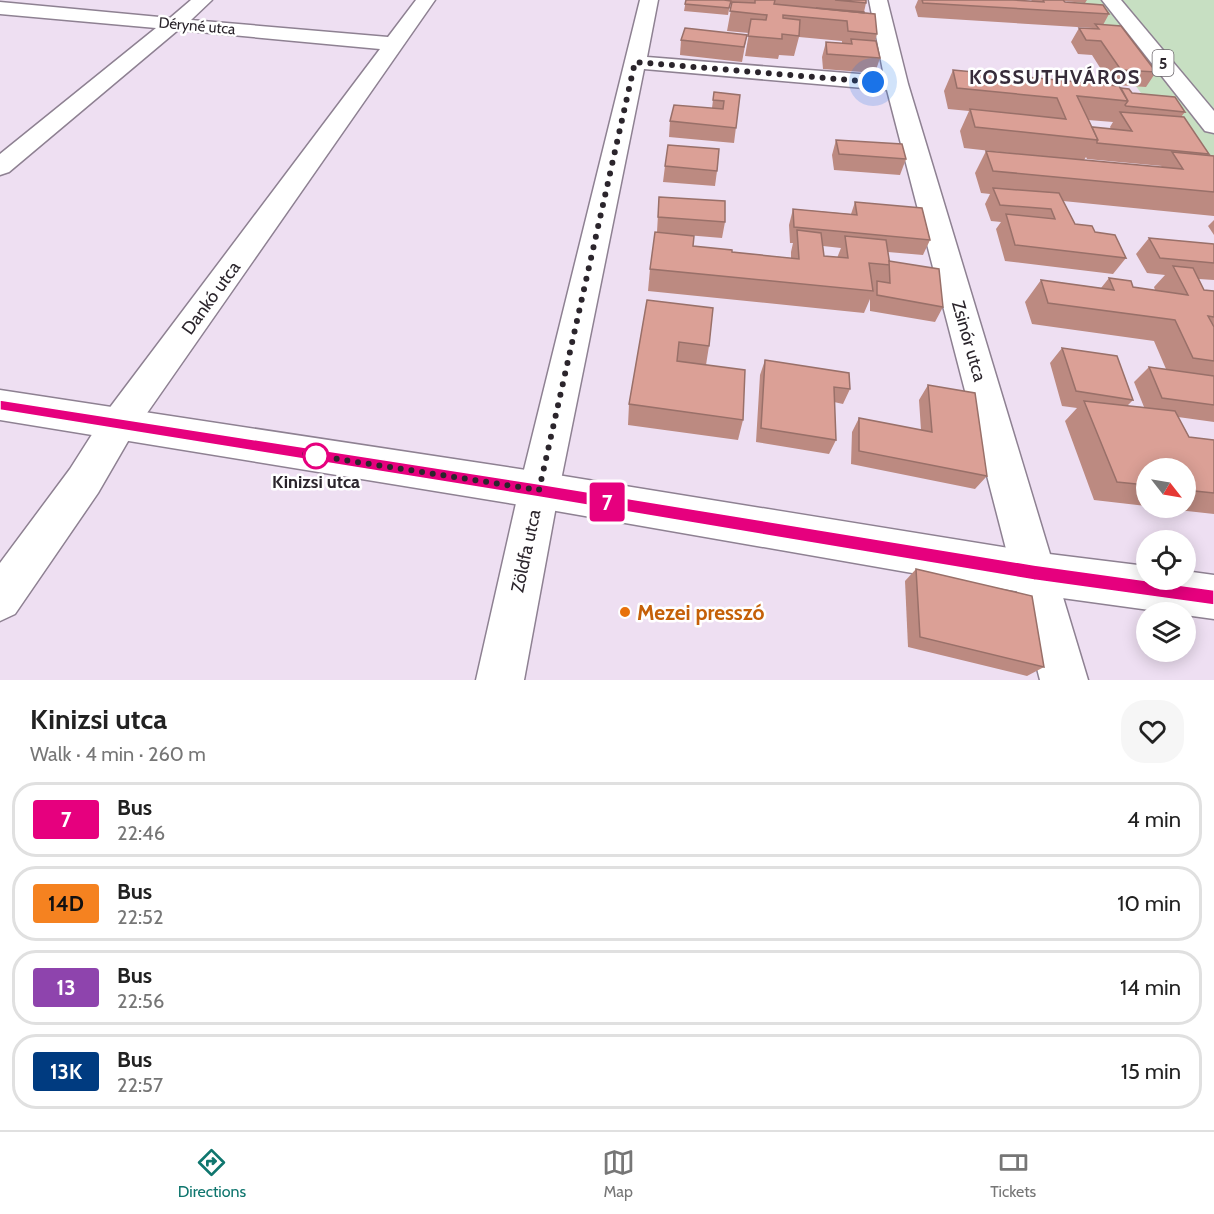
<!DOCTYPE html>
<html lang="en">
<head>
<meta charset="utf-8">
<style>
  :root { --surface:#fff; --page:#f6f6f6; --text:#222; --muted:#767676; --line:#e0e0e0; --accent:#0f766e }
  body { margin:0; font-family:Cabin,sans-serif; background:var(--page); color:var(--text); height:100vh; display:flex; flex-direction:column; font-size:22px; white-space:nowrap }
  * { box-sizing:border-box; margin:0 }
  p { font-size:20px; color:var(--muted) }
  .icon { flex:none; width:33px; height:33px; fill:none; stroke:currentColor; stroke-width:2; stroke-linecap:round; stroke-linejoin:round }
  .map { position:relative; height:680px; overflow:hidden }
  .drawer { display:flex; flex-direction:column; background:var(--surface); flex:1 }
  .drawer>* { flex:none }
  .badge { padding:0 12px; border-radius:4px; font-size:21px; line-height:39px }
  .needle { width:39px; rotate:121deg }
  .fabs { position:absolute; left:1136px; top:458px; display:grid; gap:12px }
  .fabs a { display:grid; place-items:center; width:60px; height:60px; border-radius:50%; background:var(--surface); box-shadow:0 3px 15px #0003; font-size:30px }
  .you { position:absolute; width:30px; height:30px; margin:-15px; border:4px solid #fff; border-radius:50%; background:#1a73e8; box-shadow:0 0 0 9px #1a73e833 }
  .map>.badge { position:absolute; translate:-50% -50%; box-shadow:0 0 0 3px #fff }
  .round { display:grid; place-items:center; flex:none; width:63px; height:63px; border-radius:24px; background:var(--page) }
  .head { display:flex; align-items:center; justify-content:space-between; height:102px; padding:0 30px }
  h1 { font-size:28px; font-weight:800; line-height:45px }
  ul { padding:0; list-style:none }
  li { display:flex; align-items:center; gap:18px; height:75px; margin:0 12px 9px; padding:0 18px; border:3px solid var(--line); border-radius:24px }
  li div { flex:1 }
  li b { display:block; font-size:22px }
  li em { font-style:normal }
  li .badge { min-width:66px; font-weight:700; text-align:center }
  .dock { display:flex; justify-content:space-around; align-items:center; height:84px; border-top:2px solid var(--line); background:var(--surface); font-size:16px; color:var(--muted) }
  .dock a { display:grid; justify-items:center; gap:3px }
  .dock .on { color:var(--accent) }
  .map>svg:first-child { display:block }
  .green { fill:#c7dfc2 }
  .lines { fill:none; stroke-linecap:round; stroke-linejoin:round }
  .street-casing { stroke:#8e8192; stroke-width:3 }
  .secondary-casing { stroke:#8e8192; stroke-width:3 }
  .primary-casing { stroke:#8e8192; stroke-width:3 }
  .street { fill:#fff; fill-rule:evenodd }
  .secondary { fill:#fff; fill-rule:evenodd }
  .primary { fill:#fff; fill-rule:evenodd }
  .wall { fill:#bc8a81; fill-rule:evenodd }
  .building { fill:#dba096; stroke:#997069; stroke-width:1.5 }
  .line { fill:#e6007e; stroke:#fff; stroke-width:1.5 }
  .walk { stroke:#2b252c; stroke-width:6; stroke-dasharray:0 10.8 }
  .stop-dot { fill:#fff; stroke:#e6007e; stroke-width:3 }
  .food-dot { fill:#e8710a; stroke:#fff; stroke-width:2 }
  .labels { text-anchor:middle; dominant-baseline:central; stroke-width:5; stroke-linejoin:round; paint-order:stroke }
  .far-street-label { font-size:15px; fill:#2b252c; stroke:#fff }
  .shield { fill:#fff; stroke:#6b666b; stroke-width:1.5 }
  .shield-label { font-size:16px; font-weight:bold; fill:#2b252c }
  .street-label { font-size:18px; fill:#2b252c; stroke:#fff }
  .stop-label { font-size:18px; font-weight:bold; fill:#2b252c; stroke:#fff }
  .far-district-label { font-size:20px; font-weight:bold; letter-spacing:1.5px; fill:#372c3a; stroke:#fff }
  .near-food-label { font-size:21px; font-weight:bold; fill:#c56008; stroke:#fff; text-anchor:start }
</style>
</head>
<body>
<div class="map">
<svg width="1214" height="680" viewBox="0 0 1214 680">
  <rect width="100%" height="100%" fill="#eedff2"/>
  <!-- green -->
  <path class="green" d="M1073,0h141v193z"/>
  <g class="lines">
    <defs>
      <g id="street">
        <path d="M191,0h21l-21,20 197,17 28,-37h19l-304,436 -33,57 -83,121 -15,7v-58l70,-94 35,-55 275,-365 -202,-19 -169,142 -9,3v-21l156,-126 -156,-14v-12l170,16z"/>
        <path d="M640,0h18l-11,57 237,19 -15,-76h18l21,84 180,596h-48l-153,-590 -243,-21 -85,421 -35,190h-48l43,-190z"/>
      </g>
      <path id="secondary" d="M0,390l539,82 494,80 113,14v13h39v-8l29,4v44l-29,-4v-3h-21l-131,-18 -494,-86 -539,-88z"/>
      <path id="primary" d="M1102,0h19l93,111v22l-9,-2z"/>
    </defs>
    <!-- street casing -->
    <use href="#street" class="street-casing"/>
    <!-- secondary casing -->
    <use href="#secondary" class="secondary-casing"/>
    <!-- primary casing -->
    <use href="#primary" class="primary-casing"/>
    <!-- street -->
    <use href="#street" class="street"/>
    <!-- secondary -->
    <use href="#secondary" class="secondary"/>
    <!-- primary -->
    <use href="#primary" class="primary"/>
  </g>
  <!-- wall -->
  <g class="wall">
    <path d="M686,0h180v3l-2,9 13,22 -2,7 5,17 -5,15 -52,-4 -1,-12 4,-15 16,1v-2l-43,-4 -5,19 -15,-1 -1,4 -33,-3 4,-23 -22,-2 5,-27h-2l-2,11 -44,-4z"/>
    <path d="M918,0h95l18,1 1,-1h55l-2,3 -21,-2 1,1 44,12 -6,11 53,47 -10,15 -30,-2 16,8 53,19 -4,5 28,37 -1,1 6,1v60l-151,-15 12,23 20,8 31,26 -13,16 -108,-13 -9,-32 5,-7 -10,-1 -6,-17 5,-10 -9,-1 -6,-20 11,-22 42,4 -64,-7 -4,-17 9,-20 -21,-2 -4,-18 9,-21 158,15 -19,-30 -14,-1 -7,-12 8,-14h14l-175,-11 -3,-10zM1088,120l25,2 -3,5 1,2 -19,-2zM1086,157l1,2 75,7 -2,1 -76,-7z"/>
    <path d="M747,35l-5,27 -62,-7 1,-15z"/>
    <path d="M714,92l26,3 -6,48 -65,-6 1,-16 42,-13z"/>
    <path d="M836,140l70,19 -6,16 -66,-5 -2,-15z"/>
    <path d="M665,166l52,5 -2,15 -52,-4z"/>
    <path d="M659,197l66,25 -3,16 -36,-3 7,11 39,6 59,6v-6l2,-9h-3l-1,-18 4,-16 58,5 4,-12 75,38 -7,15 -35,-3 1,9 54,46 -8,15 -65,-11v-12l-6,14 -216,-22 2,-22 7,-37zM823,246l18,2 -4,10 -13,-2z"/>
    <path d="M1214,220v15l-6,-9z"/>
    <path d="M1149,238l65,6v36l-15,-1 5,11 10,1v131l-36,-5 11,20 25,3v74l-63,-7h34v-39h-39v38l-52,-6 -29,-79 12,-13 -15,-2 -12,-43 12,-15 71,52 -6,6 17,1 -10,-25 15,-15 17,2 -12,-28 -122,-17 -7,-22 16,-22 60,8 8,-10 24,9 22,3 -1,-3 11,-12 -18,-2 -11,-19z"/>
    <path d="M647,300l62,46 -3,19 37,55 -5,20 -110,-15 1,-21z"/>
    <path d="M765,360l85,29 -7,15 -9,-2 2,38 -7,14 -73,-12 4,-67z"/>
    <path d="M928,385l59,91 -12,13 -124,-25 1,-32 7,-14 62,12 -2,-30z"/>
    <path d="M916,569l128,98 -17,9 -119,-29 -3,-66z"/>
  </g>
  <!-- building -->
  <g class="building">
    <path d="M686,0h38l7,1 -2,7 -44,-4z"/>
    <path d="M755,0h20l-1,4 101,10 2,20 -29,-3 -1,-10 -64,-6v3l17,2 -1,16 -17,-2v5l-34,-3 3,-17 15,1 1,-5 -37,-4 2,-9 23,1z"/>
    <path d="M835,0h31v3z"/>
    <path d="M922,0h91l31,2 -1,-2h20l2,2 38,3 6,9 -186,-11z"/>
    <path d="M816,8l48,4v1z"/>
    <path d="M1095,24l26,2 35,46 -35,-2 -20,-29 -15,-1 -7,-12 20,1z"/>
    <path d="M685,28l62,7 -3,12 -63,-7z"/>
    <path d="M851,39l25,2 4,17 -53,-4 -1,-12 26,2z"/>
    <path d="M953,70l166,16 9,15 -51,-5 21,44 -123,-13 -5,-18 96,10 -9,-21 -100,-10z"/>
    <path d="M1121,88l8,1 3,4 43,4 10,15 -59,-6 -1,-1 3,-4z"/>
    <path d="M714,92l26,3 -4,33 -66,-7 4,-16 49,4 1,-8 -11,-1z"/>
    <path d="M1120,112l64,5 25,37 -112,-11v-2l1,-1 -6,-13 40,4z"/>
    <path d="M836,140l66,4 4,15 -67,-5z"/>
    <path d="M668,145l51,4 -2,22 -52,-5z"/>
    <path d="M986,151l197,18 -11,-17 42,4v36l-221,-21z"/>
    <path d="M993,188l66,5 16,31 17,2 3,6 20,3 11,23 -111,-13 -9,-31 49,5 -4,-10 -51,-4z"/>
    <path d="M659,197l66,4v21l-67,-5z"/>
    <path d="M855,202l67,6 8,32 -136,-13 -1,-18 64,6z"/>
    <path d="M797,230l24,3 3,23 24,2 -3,-22 41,4 4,25 -21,-2 4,28 -223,-22 5,-37 39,4 -1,10 39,4v2l67,7z"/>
    <path d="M1149,238l65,6v19l-54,-5z"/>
    <path d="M889,261l50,8 4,38 -66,-12v-14l13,2z"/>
    <path d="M1173,266l20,2 11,22 10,1v26l-6,-1 6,11v34l-21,-3 -18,-38 -127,-17 -7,-23 73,10 -5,-12 22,3 2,6 55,8z"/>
    <path d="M647,300l66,8 -4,38 -30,-4 -2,19 68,9 -2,50 -114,-16z"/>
    <path d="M1062,348l55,8 16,44 -57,-9z"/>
    <path d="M765,360l84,13 1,16 -16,-2 2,53 -75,-12z"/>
    <path d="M1149,367l65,9v29l-52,-7z"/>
    <path d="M928,385l47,8 12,83 -128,-25v-33l73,14z"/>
    <path d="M1084,401l91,10 14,26 25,3v53l-29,-3v-22h-39v17l-29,-3z"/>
    <path d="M916,569l116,27 12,71 -124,-30z"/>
  </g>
  <!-- line -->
  <path class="line" d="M0,400l539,84 495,81 180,25v15l-180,-25 -495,-83 -539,-87z"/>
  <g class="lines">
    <!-- walk -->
    <path class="walk" d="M316,456l-11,-2 234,36 96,-428 238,20"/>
  </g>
  <!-- markers -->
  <circle class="stop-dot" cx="316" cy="456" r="12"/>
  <circle class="food-dot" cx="625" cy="612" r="6"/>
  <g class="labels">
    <!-- far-street labels -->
    <g class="far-street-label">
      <text transform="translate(197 26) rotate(5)">Déryné utca</text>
    </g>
    <!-- shield labels -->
    <rect class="shield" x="1152.5" y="50" width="21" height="26" rx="4.5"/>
    <g class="shield-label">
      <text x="1163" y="63">5</text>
    </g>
    <!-- street labels -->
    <g class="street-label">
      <text transform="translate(211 298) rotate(-54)">Dankó utca</text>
      <text transform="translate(969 341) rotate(74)">Zsinór utca</text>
      <text transform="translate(526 551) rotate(-78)">Zöldfa utca</text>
    </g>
    <!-- stop labels -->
    <g class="stop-label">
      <text x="316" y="482">Kinizsi utca</text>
    </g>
    <!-- far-district labels -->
    <g class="far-district-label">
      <text x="1055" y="77">KOSSUTHVÁROS</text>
    </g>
    <!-- near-food labels -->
    <g class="near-food-label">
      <text x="637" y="612">Mezei presszó</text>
    </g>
  </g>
</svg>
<div class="fabs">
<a><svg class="needle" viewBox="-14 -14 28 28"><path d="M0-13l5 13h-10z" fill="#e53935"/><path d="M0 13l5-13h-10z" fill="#767676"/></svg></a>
<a><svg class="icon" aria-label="locate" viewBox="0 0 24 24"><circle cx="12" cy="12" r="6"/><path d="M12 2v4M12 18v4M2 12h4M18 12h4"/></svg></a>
<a><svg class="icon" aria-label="layers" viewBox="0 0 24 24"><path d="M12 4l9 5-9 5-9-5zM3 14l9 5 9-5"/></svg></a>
</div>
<div class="you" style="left:873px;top:82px"></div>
<b class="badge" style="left:607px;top:502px;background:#e6007e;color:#fff">7</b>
</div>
<section class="drawer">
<div class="head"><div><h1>Kinizsi utca</h1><p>Walk · 4 min · 260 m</p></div><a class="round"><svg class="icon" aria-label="heart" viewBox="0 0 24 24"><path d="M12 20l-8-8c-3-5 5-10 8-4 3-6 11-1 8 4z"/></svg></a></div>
<ul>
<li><span class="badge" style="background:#e6007e;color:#fff">7</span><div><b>Bus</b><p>22:46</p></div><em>4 min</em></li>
<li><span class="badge" style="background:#f58220;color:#111">14D</span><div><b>Bus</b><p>22:52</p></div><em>10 min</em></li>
<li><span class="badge" style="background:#8e44ad;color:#fff">13</span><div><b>Bus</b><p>22:56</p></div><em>14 min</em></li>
<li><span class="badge" style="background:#003b80;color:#fff">13K</span><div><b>Bus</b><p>22:57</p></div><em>15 min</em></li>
</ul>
</section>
<nav class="dock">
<a class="on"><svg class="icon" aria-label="directions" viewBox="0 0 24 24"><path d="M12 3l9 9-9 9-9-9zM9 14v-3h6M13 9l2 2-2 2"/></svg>Directions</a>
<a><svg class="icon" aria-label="map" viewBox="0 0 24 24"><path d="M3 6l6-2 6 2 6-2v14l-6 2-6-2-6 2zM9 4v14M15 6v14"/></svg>Map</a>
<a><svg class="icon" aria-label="tickets" viewBox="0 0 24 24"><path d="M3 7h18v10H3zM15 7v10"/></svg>Tickets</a>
</nav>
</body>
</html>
